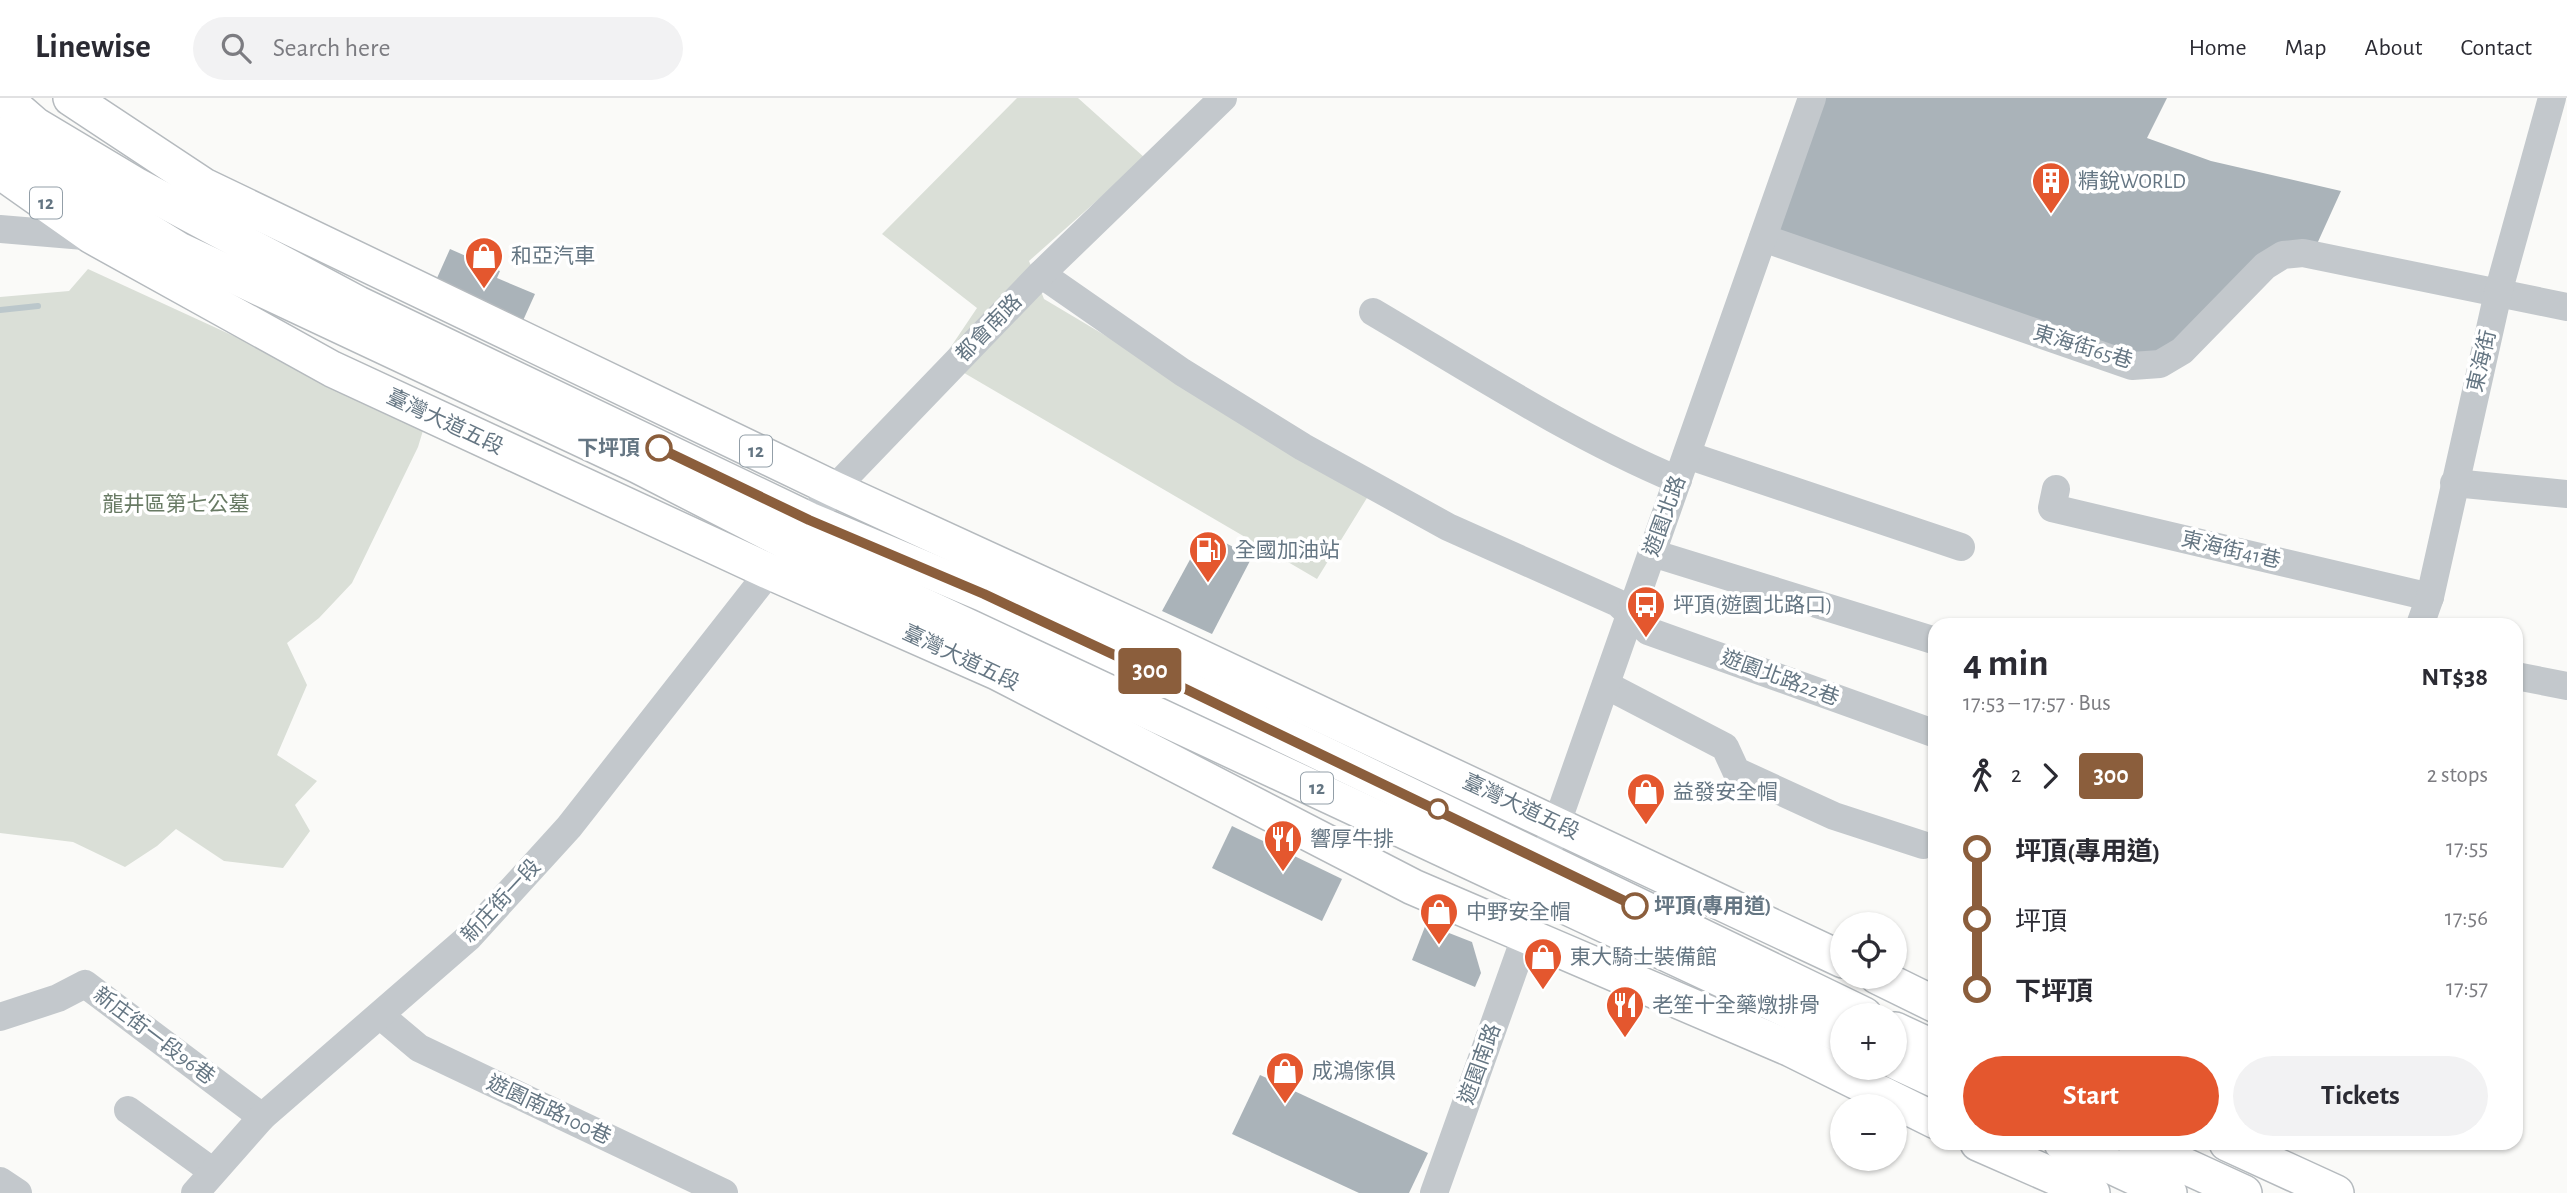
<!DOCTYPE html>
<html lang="en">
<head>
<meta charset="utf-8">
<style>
  :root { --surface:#fff; --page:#f2f2f3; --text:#2b2b33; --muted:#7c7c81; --line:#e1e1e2; --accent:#e4572e }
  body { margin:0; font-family:"Alegreya Sans","Noto Sans TC",sans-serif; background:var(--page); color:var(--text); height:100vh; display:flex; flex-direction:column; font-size:26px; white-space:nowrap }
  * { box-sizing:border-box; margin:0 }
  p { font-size:23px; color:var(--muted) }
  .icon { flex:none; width:38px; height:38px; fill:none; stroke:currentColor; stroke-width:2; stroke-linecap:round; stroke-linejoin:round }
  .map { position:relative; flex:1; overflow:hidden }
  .side { position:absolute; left:1928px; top:520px; width:595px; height:532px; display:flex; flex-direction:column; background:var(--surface); border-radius:21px; box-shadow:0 2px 5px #0004 }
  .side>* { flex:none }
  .badge { padding:0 14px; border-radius:5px; font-size:24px; line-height:46px }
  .controls { position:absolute; left:1830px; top:814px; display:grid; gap:14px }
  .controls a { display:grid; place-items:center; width:77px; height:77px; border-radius:50%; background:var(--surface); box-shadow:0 2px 5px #0004; font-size:35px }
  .map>.badge { position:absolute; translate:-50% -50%; box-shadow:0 0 0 4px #fff }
  .legs { display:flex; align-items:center; gap:10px; height:77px; padding:0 35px; font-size:23px }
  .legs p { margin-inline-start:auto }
  .headline { display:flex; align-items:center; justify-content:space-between; height:119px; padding:0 35px }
  h1 { font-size:38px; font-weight:600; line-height:52px }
  .button { display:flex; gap:14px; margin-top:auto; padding:14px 35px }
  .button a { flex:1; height:80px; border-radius:42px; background:var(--accent); color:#fff; font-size:28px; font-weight:600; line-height:80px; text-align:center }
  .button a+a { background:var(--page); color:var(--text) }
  ul { padding:0 35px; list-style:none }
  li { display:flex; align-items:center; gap:24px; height:70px; font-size:26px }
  li i { display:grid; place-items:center; width:10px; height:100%; margin:0 9px; background:currentColor }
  li i::after { content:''; width:18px; height:18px; margin:-9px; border:5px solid; border-radius:50%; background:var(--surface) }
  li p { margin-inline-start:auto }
  li:first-child i { background:linear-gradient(#0000 50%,currentColor 0) }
  li:last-child i { background:linear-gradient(currentColor 50%,#0000 0) }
  header { display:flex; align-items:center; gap:42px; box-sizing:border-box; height:98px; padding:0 35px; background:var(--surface); border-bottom:2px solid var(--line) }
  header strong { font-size:33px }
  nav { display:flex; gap:38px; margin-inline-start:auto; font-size:24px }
  .search { width:490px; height:63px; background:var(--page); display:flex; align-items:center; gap:18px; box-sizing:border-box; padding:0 24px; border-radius:38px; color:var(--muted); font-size:26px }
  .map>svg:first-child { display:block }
  .green { fill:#dadfd7 }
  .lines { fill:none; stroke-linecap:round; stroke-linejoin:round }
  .stream { stroke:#bbc7cb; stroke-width:6 }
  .building { fill:#aab3b9 }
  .major-casing { stroke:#b5babe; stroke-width:38 }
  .minor { stroke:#c3c8cc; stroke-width:28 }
  .major { stroke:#fff; stroke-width:35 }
  .line-1-casing { stroke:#fff; stroke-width:16 }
  .line-1 { stroke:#8b5e3c; stroke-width:10 }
  .stop-1-dot { fill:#fff; stroke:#8b5e3c; stroke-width:3.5 }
  .labels { text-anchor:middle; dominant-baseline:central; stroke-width:7; stroke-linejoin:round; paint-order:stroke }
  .shield { fill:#fff; stroke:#939fa8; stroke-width:2 }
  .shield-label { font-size:19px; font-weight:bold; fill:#657683 }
  .poi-label { font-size:21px; fill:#657683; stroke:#fff; text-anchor:start }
  .street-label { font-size:21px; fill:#657683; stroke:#fff }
  .stop-label { font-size:21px; font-weight:bold; fill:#657683; stroke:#fff; text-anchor:end }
  .park-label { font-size:21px; fill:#687a64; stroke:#fff }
</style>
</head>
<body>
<header>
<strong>Linewise</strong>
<div class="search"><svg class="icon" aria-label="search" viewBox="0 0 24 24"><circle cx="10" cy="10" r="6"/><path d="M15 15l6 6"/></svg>Search here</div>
<nav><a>Home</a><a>Map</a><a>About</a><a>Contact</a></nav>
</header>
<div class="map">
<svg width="2567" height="1095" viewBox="0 0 2567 1095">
  <rect width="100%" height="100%" fill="#fafaf8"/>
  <!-- green -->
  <g class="green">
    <path d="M1017,0h61l67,60 -116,103 15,38 326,194 -53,86 -375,-219 35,-52 -95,-74z"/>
    <path d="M88,171l337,155 -7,23 -66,136 -33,35 -32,25 20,42 -30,70 40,26 -22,24 15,26 -27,37 -59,-7 -48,-32 -19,17 -32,21 -52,-25 -73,-9v-536l69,-6z"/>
  </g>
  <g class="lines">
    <!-- stream -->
    <path class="stream" d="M0,212l38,-4"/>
  </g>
  <!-- building -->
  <g class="building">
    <path d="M1812,0h355l-20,40 64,23 130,30 -29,64 -71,35 -81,74 -397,-126z"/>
    <path d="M450,151l50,22 -3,7 38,16 -14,31 -88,-38z"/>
    <path d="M1205,434l47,25 -40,77 -50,-23z"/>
    <path d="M1232,728l110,53 -20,42 -110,-53z"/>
    <path d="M1426,826l46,18 9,31 -6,14 -63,-27z"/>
    <path d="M1260,977l168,78 -19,40h-50l-127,-59z"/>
  </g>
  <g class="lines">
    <defs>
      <g id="major">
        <path d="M4,0l31,27 102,61 221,118 451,216 175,74 269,126 611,295"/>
        <path d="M71,0l133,88 630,303 327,150 682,321"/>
        <path d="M0,37l29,22 150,93 460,216 152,78 1052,492"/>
        <path d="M0,73l92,65 240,133 436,202 229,101 416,215 378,162 145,72"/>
        <path d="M1877,878l59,29"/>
        <path d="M1895,932l41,19"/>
        <path d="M1895,963l41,19"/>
        <path d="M1978,1045l114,50"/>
        <path d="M2062,1045l107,50"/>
        <path d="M2135,1045l109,50"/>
        <path d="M2227,1045l109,50"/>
      </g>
    </defs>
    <!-- major casing -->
    <use href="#major" class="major-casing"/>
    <!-- minor -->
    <g class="minor">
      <path d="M0,131l96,8"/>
      <path d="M1763,140l369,128 28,-2 22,-13 83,-85 18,-11 20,-2 264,54"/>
      <path d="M1041,176l141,98 121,75 145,80 170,76 30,28 288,103"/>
      <path d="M1373,214c100,59 198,123 305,168"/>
      <path d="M1687,357l274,92"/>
      <path d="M2454,385l113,11"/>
      <path d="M2056,391l-4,19 378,89"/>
      <path d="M1652,455l284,88"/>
      <path d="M2420,527l10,-28 68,-304 54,-195"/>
      <path d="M2516,578l51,10"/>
      <path d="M1606,587l119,62 11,24 98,45 89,29"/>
      <path d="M381,918l38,32 305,145"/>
      <path d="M0,919l58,-19 27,-14 177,133"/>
      <path d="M128,1012l84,61"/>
      <path d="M0,1083l18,12"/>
      <path d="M195,1095l67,-76 206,-179 101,-111 265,-338 207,-215 182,-176"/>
      <path d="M1434,1095l92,-258 7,-44 279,-793"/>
    </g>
    <!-- major -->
    <use href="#major" class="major"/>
  </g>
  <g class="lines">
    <defs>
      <path id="line-1" d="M659,350l150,72 175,74 154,72 497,240"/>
    </defs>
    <!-- line-1 casing -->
    <use href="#line-1" class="line-1-casing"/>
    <!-- line-1 -->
    <use href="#line-1" class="line-1"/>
  </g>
  <!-- icons -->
  <defs>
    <symbol id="building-pin" viewBox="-11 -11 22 30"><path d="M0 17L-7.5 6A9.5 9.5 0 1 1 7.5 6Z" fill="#e4572e" stroke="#fff"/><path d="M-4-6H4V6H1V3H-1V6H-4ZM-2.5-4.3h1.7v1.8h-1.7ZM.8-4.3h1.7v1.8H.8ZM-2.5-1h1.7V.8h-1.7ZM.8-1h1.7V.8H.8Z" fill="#fff"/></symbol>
    <symbol id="shop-pin" viewBox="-11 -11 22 30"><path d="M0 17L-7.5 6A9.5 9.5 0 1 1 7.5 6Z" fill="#e4572e" stroke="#fff"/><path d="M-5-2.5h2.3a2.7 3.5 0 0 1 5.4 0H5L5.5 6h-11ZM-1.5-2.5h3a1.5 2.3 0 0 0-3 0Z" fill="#fff"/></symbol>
    <symbol id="fuel-pin" viewBox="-11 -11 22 30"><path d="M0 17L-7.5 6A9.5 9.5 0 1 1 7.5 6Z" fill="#e4572e" stroke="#fff"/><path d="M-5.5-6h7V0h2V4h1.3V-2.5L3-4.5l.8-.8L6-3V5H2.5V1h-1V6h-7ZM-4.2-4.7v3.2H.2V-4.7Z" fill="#fff"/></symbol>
    <symbol id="bus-pin" viewBox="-11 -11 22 30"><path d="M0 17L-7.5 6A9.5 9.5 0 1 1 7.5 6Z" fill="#e4572e" stroke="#fff"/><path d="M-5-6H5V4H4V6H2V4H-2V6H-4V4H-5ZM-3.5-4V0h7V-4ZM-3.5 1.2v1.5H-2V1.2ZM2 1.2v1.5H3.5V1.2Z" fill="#fff"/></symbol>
    <symbol id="restaurant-pin" viewBox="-11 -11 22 30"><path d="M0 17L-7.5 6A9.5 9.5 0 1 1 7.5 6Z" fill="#e4572e" stroke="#fff"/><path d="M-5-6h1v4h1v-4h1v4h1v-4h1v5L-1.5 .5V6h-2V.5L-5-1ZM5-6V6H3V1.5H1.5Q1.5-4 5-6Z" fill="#fff"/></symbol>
  </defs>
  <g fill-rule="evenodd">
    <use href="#building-pin" x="2029" y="61" width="44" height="60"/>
    <use href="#shop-pin" x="462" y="136" width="44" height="60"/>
    <use href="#fuel-pin" x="1186" y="430" width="44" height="60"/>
    <use href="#bus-pin" x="1624" y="485" width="44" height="60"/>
    <use href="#shop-pin" x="1624" y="672" width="44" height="60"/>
    <use href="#restaurant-pin" x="1261" y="719" width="44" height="60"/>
    <use href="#shop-pin" x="1417" y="792" width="44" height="60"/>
    <use href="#shop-pin" x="1521" y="837" width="44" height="60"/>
    <use href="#restaurant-pin" x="1603" y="885" width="44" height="60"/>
    <use href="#shop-pin" x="1263" y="951" width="44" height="60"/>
  </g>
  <!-- markers -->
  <g class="stop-1-dot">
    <circle cx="659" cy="350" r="12"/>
    <circle cx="1438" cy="711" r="9"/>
    <circle cx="1635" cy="808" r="12"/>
  </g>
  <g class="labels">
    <!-- shield labels -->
    <g class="shield">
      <rect x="30" y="89.5" width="32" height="31" rx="5"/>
      <rect x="740" y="337.5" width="32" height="31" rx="5"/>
      <rect x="1301" y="674.5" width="32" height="31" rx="5"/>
    </g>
    <g class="shield-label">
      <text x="46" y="105">12</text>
      <text x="756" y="353">12</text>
      <text x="1317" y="690">12</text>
    </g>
    <!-- poi labels -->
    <g class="poi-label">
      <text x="2078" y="83">精銳WORLD</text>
      <text x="511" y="158">和亞汽車</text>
      <text x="1235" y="452">全國加油站</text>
      <text x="1673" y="507">坪頂(遊園北路口)</text>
      <text x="1673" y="694">益發安全帽</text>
      <text x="1310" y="741">響厚牛排</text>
      <text x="1466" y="814">中野安全帽</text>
      <text x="1570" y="859">東大騎士裝備館</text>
      <text x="1652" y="907">老笙十全藥燉排骨</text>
      <text x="1312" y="973">成鴻傢俱</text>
    </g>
    <!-- street labels -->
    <g class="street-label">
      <text transform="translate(989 230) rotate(-46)">都會南路</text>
      <text transform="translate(2083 249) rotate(17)">東海街65巷</text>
      <text transform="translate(2482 263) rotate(-77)">東海街</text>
      <text transform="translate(445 324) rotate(25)">臺灣大道五段</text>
      <text transform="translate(1665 418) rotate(-70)">遊園北路</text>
      <text transform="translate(2231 452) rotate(13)">東海街41巷</text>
      <text transform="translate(961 560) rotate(25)">臺灣大道五段</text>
      <text transform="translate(1780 580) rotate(20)">遊園北路22巷</text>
      <text transform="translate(1521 709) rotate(25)">臺灣大道五段</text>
      <text transform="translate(501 803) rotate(-47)">新庄街一段</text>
      <text transform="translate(154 938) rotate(37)">新庄街一段96巷</text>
      <text transform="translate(1480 966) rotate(-70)">遊園南路</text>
      <text transform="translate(549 1012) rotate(25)">遊園南路100巷</text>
    </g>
    <!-- stop labels -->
    <g class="stop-label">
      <text x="640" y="350">下坪頂</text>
      <text x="1654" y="808" text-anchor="start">坪頂(專用道)</text>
    </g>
    <!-- park labels -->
    <g class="park-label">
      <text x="176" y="406">龍井區第七公墓</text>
    </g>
  </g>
</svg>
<div class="controls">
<a><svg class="icon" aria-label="locate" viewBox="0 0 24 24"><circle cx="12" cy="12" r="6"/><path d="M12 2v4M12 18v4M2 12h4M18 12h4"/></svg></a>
<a>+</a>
<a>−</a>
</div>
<b class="badge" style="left:1150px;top:573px;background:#8b5e3c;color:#fff">300</b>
<section class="side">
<div class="headline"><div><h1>4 min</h1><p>17:53 – 17:57 · Bus</p></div><b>NT$38</b></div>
<div class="legs"><svg class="icon" aria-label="walk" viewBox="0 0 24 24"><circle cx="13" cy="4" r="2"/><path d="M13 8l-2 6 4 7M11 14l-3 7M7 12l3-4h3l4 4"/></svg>2<svg class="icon" aria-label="forward" viewBox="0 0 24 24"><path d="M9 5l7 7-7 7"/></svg><b class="badge" style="background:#8b5e3c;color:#fff">300</b><p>2 stops</p></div>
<ul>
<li><i style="color:#8b5e3c"></i><b>坪頂(專用道)</b><p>17:55</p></li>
<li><i style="color:#8b5e3c"></i><span>坪頂</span><p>17:56</p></li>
<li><i style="color:#8b5e3c"></i><b>下坪頂</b><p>17:57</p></li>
</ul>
<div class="button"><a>Start</a><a>Tickets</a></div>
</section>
</div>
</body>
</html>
